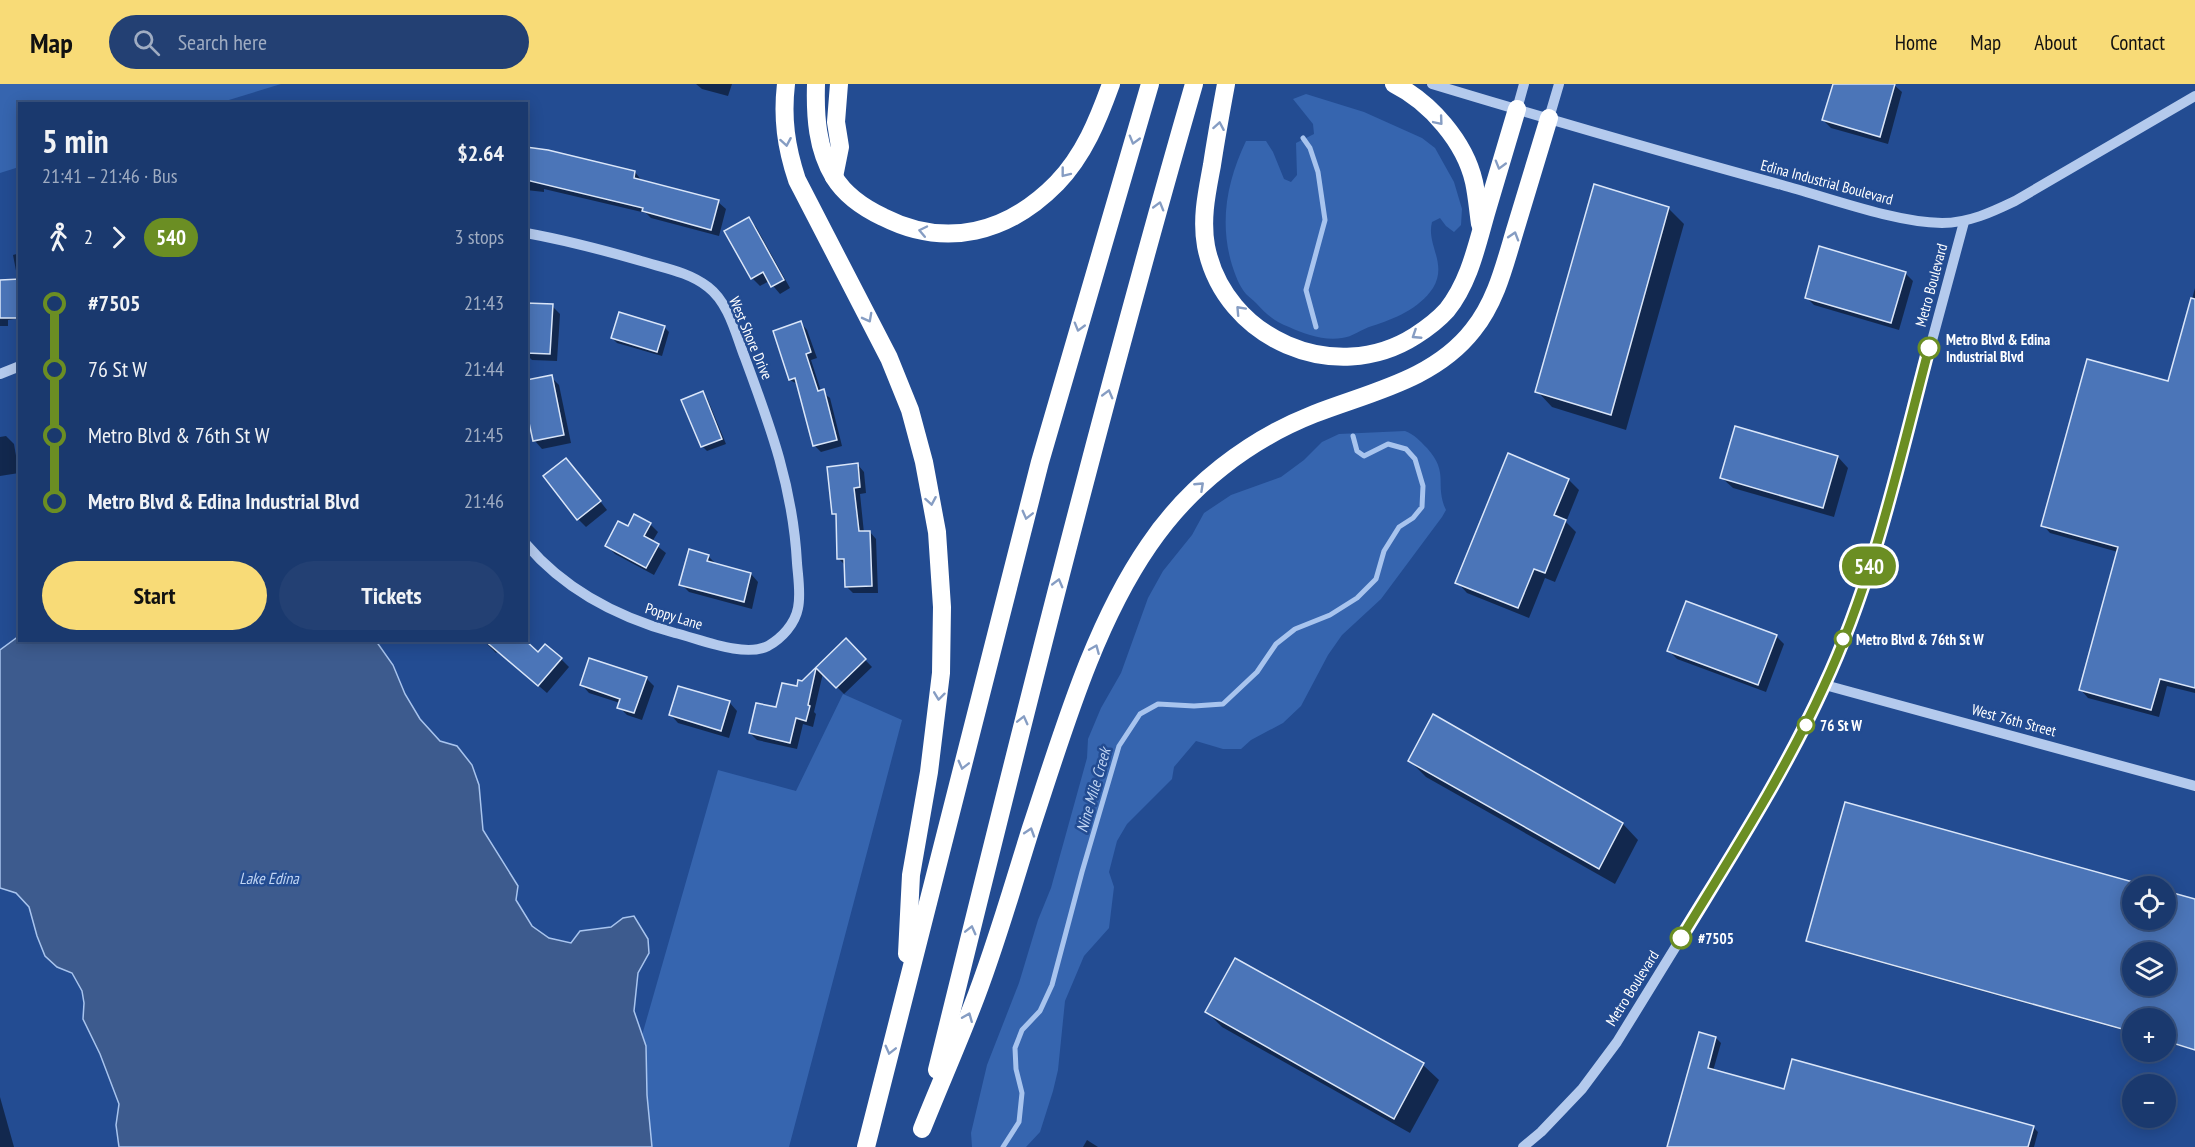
<!DOCTYPE html>
<html lang="en">
<head>
<meta charset="utf-8">
<style>
  :root { --surface:#1a396e; --page:#234073; --text:#f1f3f6; --muted:#9facc2; --line:#385381; --accent:#f8db77 }
  body { margin:0; font-family:"PT Sans Narrow",sans-serif; background:var(--page); color:var(--text); height:100vh; display:flex; flex-direction:column; font-size:22px; white-space:nowrap }
  * { box-sizing:border-box; margin:0 }
  p { font-size:20px; color:var(--muted) }
  .icon { flex:none; width:33px; height:33px; fill:none; stroke:currentColor; stroke-width:2; stroke-linecap:round; stroke-linejoin:round }
  .map { position:relative; flex:1; overflow:hidden }
  .panel { position:absolute; left:18px; top:18px; width:510px; height:540px; display:flex; flex-direction:column; background:var(--surface); border-radius:0px; box-shadow:0 3px 15px #0003,0 0 0 2px var(--line) }
  .panel>* { flex:none }
  .badge { padding:0 12px; border-radius:20px; font-size:21px; line-height:39px }
  .buttons { position:absolute; left:2122px; top:792px; display:grid; gap:12px }
  .buttons a { display:grid; place-items:center; width:54px; height:54px; border-radius:50%; background:var(--surface); box-shadow:0 3px 15px #0003,0 0 0 2px var(--line); font-size:30px }
  .map>.badge { position:absolute; translate:-50% -50%; box-shadow:0 0 0 3px #fff }
  .legs { display:flex; align-items:center; gap:9px; height:66px; padding:0 24px; font-size:20px }
  .legs p { margin-inline-start:auto }
  .summary { display:flex; align-items:center; justify-content:space-between; height:102px; padding:0 24px }
  h1 { font-size:33px; font-weight:600; line-height:45px }
  .button { display:flex; gap:12px; margin-top:auto; padding:12px 24px }
  .button a { flex:1; height:69px; border-radius:36px; background:var(--accent); color:#111; font-size:24px; font-weight:600; line-height:69px; text-align:center }
  .button a+a { background:var(--page); color:var(--text) }
  ul { padding:0 24px; list-style:none }
  li { display:flex; align-items:center; gap:21px; height:66px; font-size:22px }
  li i { display:grid; place-items:center; width:9px; height:100%; margin:0 8px; background:currentColor }
  li i::after { content:''; width:15px; height:15px; margin:-8px; border:4px solid; border-radius:50%; background:var(--surface) }
  li p { margin-inline-start:auto }
  li:first-child i { background:linear-gradient(#0000 50%,currentColor 0) }
  li:last-child i { background:linear-gradient(currentColor 50%,#0000 0) }
  header { display:flex; align-items:center; gap:36px; box-sizing:border-box; height:84px; padding:0 30px; background:var(--accent); color:#111 }
  header strong { font-size:28px }
  nav { display:flex; gap:33px; margin-inline-start:auto; font-size:21px }
  .search { width:420px; height:54px; background:var(--page); display:flex; align-items:center; gap:15px; box-sizing:border-box; padding:0 21px; border-radius:33px; color:var(--muted); font-size:22px }
  .map>svg:first-child { display:block }
  .green { fill:#3665af }
  .water { fill:#3d5b8e; stroke:#a8c4ee; stroke-width:1.5 }
  .shadow { fill:#0007; fill-rule:evenodd }
  .lines { fill:none; stroke-linecap:round; stroke-linejoin:round }
  .stream { stroke:#a8c4ee; stroke-width:5 }
  .building { fill:#4b75b8; stroke:#dae6f9; stroke-width:1.5; fill-rule:evenodd }
  .minor { stroke:#b4caed; stroke-width:10 }
  .highway { stroke:#fff; stroke-width:18 }
  .oneway { stroke:#869dc3 }
  .line-1-casing { stroke:#fff; stroke-width:14 }
  .line-1 { stroke:#6b8e23; stroke-width:9 }
  .stop-1-dot { fill:#fff; stroke:#6b8e23; stroke-width:3 }
  .labels { text-anchor:middle; dominant-baseline:central; stroke-width:5; stroke-linejoin:round; paint-order:stroke }
  .street-label { font-size:15px; fill:#fff; stroke:#234c92 }
  .stop-label { font-size:15px; font-weight:bold; fill:#fff; stroke:#234c92; text-anchor:start }
  .water-label { font-size:16px; font-style:italic; fill:#c1d5f3; stroke:#234c92 }
</style>
</head>
<body>
<header>
<strong>Map</strong>
<div class="search"><svg class="icon" aria-label="search" viewBox="0 0 24 24"><circle cx="10" cy="10" r="6"/><path d="M15 15l6 6"/></svg>Search here</div>
<nav><a>Home</a><a>Map</a><a>About</a><a>Contact</a></nav>
</header>
<div class="map">
<svg width="2195" height="1063" viewBox="0 0 2195 1063">
  <rect width="100%" height="100%" fill="#234c92"/>
  <!-- green -->
  <g class="green">
    <path d="M0,0h281l-62,19 -199,1 -1,63 -19,6z"/>
    <path d="M1306,10l58,18 58,26 13,10 19,34 8,27 -1,16 -7,7 -8,-6 -6,-8 -8,4c-6,23 16,41 1,66 -14,21 -39,31 -61,38 -10,3 -20,11 -30,12 -18,3 -38,-4 -53,-11 -15,-6 -23,-13 -33,-24 -3,-3 -7,-6 -10,-9 -7,-8 -11,-20 -14,-29 -13,-43 -5,-84 14,-124h20l7,11 11,27 7,3 6,-7 -1,-32 18,-9 -1,-10 -20,-25z"/>
    <path d="M1405,347c10,4 14,9 22,17 23,26 7,35 19,62l-4,7 -61,82 -39,36 -14,20 -27,51 -18,17 -32,17 -10,9h-18l-27,-8 -22,26 -2,12 -45,45 -10,17 -8,31 5,15 -5,41 -25,28 -19,45 -7,69 -5,21 -13,41 -14,15h-54l-1,-14 16,-68 32,-82 19,-63 13,-32 36,-130 1,-19 13,-31 20,-35 27,-75 15,-27 29,-36 12,-22 27,-18 50,-18 23,-17 18,-18 17,-8z"/>
    <path d="M843,610l59,26 -113,427h-179l108,-377 78,21z"/>
  </g>
  <!-- water -->
  <path class="water" d="M19,552l1,4 356,1 17,24 12,29 15,25 20,22 17,5 15,19 7,20 4,45 35,56 -2,14 16,26 17,12 22,5 9,-12 31,-4 12,-9 11,-2 14,23 1,14 -11,20 -4,38 12,35 1,49 5,52h-533l-3,-22 3,-21 -19,-50 -17,-35 1,-16 -2,-12 -10,-18 -15,-6 -12,-11 -8,-20 -8,-29 -13,-14 -16,-5v-238z"/>
  <!-- shadow -->
  <g class="shadow">
    <path d="M696,0h36l-4,12 -26,-7z"/>
    <path d="M1834,0h59l9,8 -14,52 -57,-16 -8,-8z"/>
    <path d="M526,59l8,7 101,22 7,9 76,21 8,7 -7,27 -68,-18 -5,-5 -102,-24v3l-18,-2z"/>
    <path d="M1668,124l16,16 -58,206 -74,-23 -15,-16z"/>
    <path d="M748,135l8,8 34,61 -10,6 -11,-13 -9,5 -8,-8z"/>
    <path d="M20,169v65l-12,2v6h-8v-45h18l-5,-26z"/>
    <path d="M1905,189l8,8 -14,49 -85,-25 -8,-8z"/>
    <path d="M2195,204v405l-28,-7 -8,31 -71,-19 -7,-8 37,-138 -68,-19 -7,-8 126,-142z"/>
    <path d="M526,221l26,1 8,8 -3,47 -25,-1 -6,-6z"/>
    <path d="M801,239l6,7 10,28 -6,2 10,31 9,7 12,48 -21,6 -7,-7 -15,-60 -9,-5z"/>
    <path d="M664,243l5,5 -7,24 -45,-13 -5,-5z"/>
    <path d="M551,293l8,8 12,58 -29,6 -7,-8 -9,-39z"/>
    <path d="M702,309l5,5 19,46 -19,7 -5,-5z"/>
    <path d="M1736,344l102,29 10,11 -14,49 -101,-29 -11,-10z"/>
    <path d="M6,352l8,8 5,29 -19,3v-39z"/>
    <path d="M858,381l6,7 2,21 -6,1 4,39 6,-1 6,7 2,54h-25l-7,-7 -1,-21 -7,-7 -1,-41 -4,-4z"/>
    <path d="M574,384l33,42 -21,17 -8,-8z"/>
    <path d="M1569,396l10,10 -13,32 10,10 -21,50 -10,-4 -16,40 -62,-25 -10,-11z"/>
    <path d="M650,440l8,8 -6,10 14,11 -12,22 -39,-21 -8,-8 21,-18z"/>
    <path d="M708,472l8,8 35,10 7,8 -6,27 -63,-17 -8,-8z"/>
    <path d="M1776,552l8,8 -18,48 -89,-33 -8,-8z"/>
    <path d="M483,556h40l16,14 22,5 8,8 -22,26 -49,-42 -2,2z"/>
    <path d="M846,556l26,27 -28,27 -21,-21 -9,39 2,2 -3,13 -10,-3 -6,25 -40,-9 -7,-7 27,-24z"/>
    <path d="M646,594l8,8 -12,34 -15,-5 -8,-8 1,-4 -31,-10 -7,-8z"/>
    <path d="M679,604l51,15 7,8 -8,27 -51,-15 -7,-8z"/>
    <path d="M1434,632l189,108 15,16 -23,44 -189,-107 -16,-16z"/>
    <path d="M1846,720l298,82h-11v34h33v-27l29,8v149l-29,-8v-24h-33v15l-323,-90 -2,-2zM2133,868h33v34h-33z"/>
    <path d="M1235,876l188,105 16,15 -29,53 -188,-106 -16,-16z"/>
    <path d="M1700,950l16,4 5,5 -8,28 72,20 248,36 5,5 -4,15h-366z"/>
    <path d="M0,1013l14,50h-14z"/>
    <path d="M1087,1056l11,7h-15z"/>
  </g>
  <g class="lines">
    <!-- stream -->
    <g class="stream">
      <path d="M1303,54l7,10 8,24 7,48 -19,70 10,37"/>
      <path d="M1003,1063l16,-25 3,-29 -6,-24 -1,-21 7,-18 18,-19 12,-26 30,-113 37,-126 21,-32 18,-10 36,2 29,-2 34,-32 19,-28 19,-15 35,-14 27,-17 19,-19 8,-28 15,-24 14,-9 9,-11 1,-21 -8,-27 -9,-10 -18,-5 -24,12 -7,-5 -4,-15"/>
    </g>
  </g>
  <!-- building -->
  <g class="building">
    <path d="M1833,0h62l-15,53 -58,-17z"/>
    <path d="M526,63l22,3 87,21 -1,7 85,22 -8,30 -69,-19 1,-3 -117,-28z"/>
    <path d="M1594,100l75,23 -58,208 -76,-23z"/>
    <path d="M749,133l35,63 -13,7 -8,-15 -12,7 -27,-48z"/>
    <path d="M1819,162l87,26 -15,51 -86,-25z"/>
    <path d="M20,195v39h-20v-38z"/>
    <path d="M2191,214l4,1v389l-35,-9 -9,31 -72,-20 39,-143 -77,-21 46,-167 81,22z"/>
    <path d="M526,219l27,1 -3,50 -24,-1z"/>
    <path d="M619,228l46,14 -8,26 -46,-14z"/>
    <path d="M801,237l10,31 -5,2 12,37 6,-2 13,51 -24,6 -18,-68 -6,2 -16,-49z"/>
    <path d="M552,291l12,60 -31,6 -7,-32v-29z"/>
    <path d="M703,307l19,48 -21,8 -20,-47z"/>
    <path d="M1735,342l103,30 -15,52 -103,-30z"/>
    <path d="M1508,369l61,26 -15,36 12,5 -21,53 -11,-4 -16,39 -63,-25z"/>
    <path d="M566,374l35,43 -24,19 -34,-44z"/>
    <path d="M858,379l2,24 -6,1 5,43h11l2,55 -27,1 -1,-28h-7l-1,-45h-4l-5,-47z"/>
    <path d="M634,430l17,9 -7,13 15,8 -13,24 -41,-22 13,-25 10,5z"/>
    <path d="M689,465l20,6 -2,6 44,12 -7,29 -65,-17z"/>
    <path d="M1686,517l91,34 -19,50 -91,-34z"/>
    <path d="M846,554l20,21 -30,29 -20,-20 -8,37 2,1 -4,15 -10,-3 -6,25 -41,-10 7,-30 20,4 6,-24 15,3 1,-6 4,1z"/>
    <path d="M484,556h41l13,12 7,-8 17,14 -24,28z"/>
    <path d="M589,574l58,19 -13,36 -17,-5 3,-9 -40,-14z"/>
    <path d="M678,602l52,15 -9,30 -52,-16z"/>
    <path d="M1433,630l190,109 -24,46 -191,-108z"/>
    <path d="M1845,718l288,80v38h33v-29l29,8v151l-29,-9v-23h-33v14l-327,-91zM2133,868h33v34h-33z"/>
    <path d="M1235,874l189,105 -30,56 -189,-107z"/>
    <path d="M1699,948l17,5 -8,31 76,21 8,-30 242,67 -6,21h-361z"/>
  </g>
  <g class="lines">
    <!-- minor -->
    <g class="minor">
      <path d="M1432,0c116,35 233,69 350,101 48,13 112,37 160,38 27,0 50,-11 73,-22l180,-105"/>
      <path d="M1517,25l7,-25"/>
      <path d="M1549,34l10,-34"/>
      <path d="M526,149c39,7 77,17 115,28 23,7 48,11 67,26 21,16 28,48 37,71 26,70 48,130 52,205 1,14 4,31 1,45 -3,16 -16,30 -30,38 -24,12 -68,-7 -93,-13 -58,-16 -110,-43 -149,-89"/>
      <path d="M0,290l20,-8"/>
      <path d="M1825,601l370,101"/>
      <path d="M1523,1063l18,-15 41,-43 35,-47 138,-224 38,-67 32,-66 30,-74 24,-74 85,-315"/>
    </g>
    <!-- highway -->
    <g class="highway">
      <path d="M786,0c-4,34 0,63 11,96l92,178 21,52 14,52 13,70 5,75 -1,66 -12,99 -18,103 -4,79"/>
      <path d="M816,0c-1,32 1,65 18,93 11,18 30,31 49,40 63,32 125,16 174,-34 27,-28 41,-63 54,-99"/>
      <path d="M1226,0c-5,27 -10,54 -14,81 -5,27 -11,53 -6,81 18,93 129,141 209,90 11,-7 23,-16 32,-26 23,-29 30,-66 40,-100 10,-34 20,-67 30,-101"/>
      <path d="M1394,0c36,18 71,58 80,98 3,14 4,28 6,42"/>
      <path d="M834,93l6,-30 -4,-25 3,-38"/>
      <path d="M937,986c81,-330 163,-660 257,-986"/>
      <path d="M922,1045c16,-40 34,-81 50,-122 23,-58 40,-119 59,-179 31,-93 62,-202 118,-283 40,-59 99,-105 165,-131 56,-22 120,-34 159,-84 24,-30 32,-67 43,-103 11,-36 22,-72 33,-109"/>
      <path d="M866,1063l174,-685 110,-378"/>
    </g>
  </g>
  <!-- one-way arrows -->
  <defs><path id="oneway-chevron" d="M-2-3.5L2.5 0L-2 3.5" fill="none" stroke-width="1.6" stroke-linecap="round" stroke-linejoin="round" transform="scale(1.5)"/></defs>
  <g class="oneway">
    <use href="#oneway-chevron" transform="translate(1439 37) rotate(50)"/>
    <use href="#oneway-chevron" transform="translate(1219 42) rotate(-80)"/>
    <use href="#oneway-chevron" transform="translate(1134 56) rotate(106)"/>
    <use href="#oneway-chevron" transform="translate(786 58) rotate(80)"/>
    <use href="#oneway-chevron" transform="translate(1500 81) rotate(106)"/>
    <use href="#oneway-chevron" transform="translate(1065 89) rotate(128)"/>
    <use href="#oneway-chevron" transform="translate(1159 122) rotate(-74)"/>
    <use href="#oneway-chevron" transform="translate(923 147) rotate(-168)"/>
    <use href="#oneway-chevron" transform="translate(1514 152) rotate(-73)"/>
    <use href="#oneway-chevron" transform="translate(1240 226) rotate(-133)"/>
    <use href="#oneway-chevron" transform="translate(868 234) rotate(62)"/>
    <use href="#oneway-chevron" transform="translate(1079 243) rotate(106)"/>
    <use href="#oneway-chevron" transform="translate(1416 251) rotate(147)"/>
    <use href="#oneway-chevron" transform="translate(1108 310) rotate(-75)"/>
    <use href="#oneway-chevron" transform="translate(1200 402) rotate(-43)"/>
    <use href="#oneway-chevron" transform="translate(931 417) rotate(80)"/>
    <use href="#oneway-chevron" transform="translate(1027 431) rotate(104)"/>
    <use href="#oneway-chevron" transform="translate(1058 499) rotate(-75)"/>
    <use href="#oneway-chevron" transform="translate(1095 565) rotate(-67)"/>
    <use href="#oneway-chevron" transform="translate(939 612) rotate(97)"/>
    <use href="#oneway-chevron" transform="translate(1023 636) rotate(-76)"/>
    <use href="#oneway-chevron" transform="translate(963 681) rotate(104)"/>
    <use href="#oneway-chevron" transform="translate(1030 748) rotate(-72)"/>
    <use href="#oneway-chevron" transform="translate(971 846) rotate(-76)"/>
    <use href="#oneway-chevron" transform="translate(968 933) rotate(-68)"/>
    <use href="#oneway-chevron" transform="translate(890 966) rotate(104)"/>
  </g>
  <g class="lines">
    <defs>
      <path id="line-1" d="M1681,854c50,-82 103,-164 143,-252 50,-107 75,-224 105,-338"/>
    </defs>
    <!-- line-1 casing -->
    <use href="#line-1" class="line-1-casing"/>
    <!-- line-1 -->
    <use href="#line-1" class="line-1"/>
  </g>
  <!-- markers -->
  <g class="stop-1-dot">
    <circle cx="1929" cy="264" r="10"/>
    <circle cx="1843" cy="555" r="8"/>
    <circle cx="1806" cy="641" r="8"/>
    <circle cx="1681" cy="854" r="10"/>
  </g>
  <g class="labels">
    <!-- street labels -->
    <g class="street-label">
      <text transform="translate(1827 98) rotate(15)">Edina Industrial Boulevard</text>
      <text transform="translate(1931 201) rotate(-75)">Metro Boulevard</text>
      <text transform="translate(751 254) rotate(67)">West Shore Drive</text>
      <text transform="translate(674 532) rotate(17)">Poppy Lane</text>
      <text transform="translate(2014 636) rotate(15)">West 76th Street</text>
      <text transform="translate(1632 904) rotate(-58)">Metro Boulevard</text>
    </g>
    <!-- stop labels -->
    <g class="stop-label">
      <text x="1946" y="255">Metro Blvd &amp; Edina<tspan x="1946" dy="17">Industrial Blvd</tspan></text>
      <text x="1856" y="555">Metro Blvd &amp; 76th St W</text>
      <text x="1820" y="641">76 St W</text>
      <text x="1698" y="854">#7505</text>
    </g>
    <!-- water labels -->
    <g class="water-label">
      <text transform="translate(1093 706) rotate(-74)">Nine Mile Creek</text>
      <text x="269" y="794">Lake Edina</text>
    </g>
  </g>
</svg>
<div class="buttons">
<a><svg class="icon" aria-label="locate" viewBox="0 0 24 24"><circle cx="12" cy="12" r="6"/><path d="M12 2v4M12 18v4M2 12h4M18 12h4"/></svg></a>
<a><svg class="icon" aria-label="layers" viewBox="0 0 24 24"><path d="M12 4l9 5-9 5-9-5zM3 14l9 5 9-5"/></svg></a>
<a>+</a>
<a>−</a>
</div>
<b class="badge" style="left:1869px;top:482px;background:#6b8e23;color:#fff">540</b>
<section class="panel">
<div class="summary"><div><h1>5 min</h1><p>21:41 – 21:46 · Bus</p></div><b>$2.64</b></div>
<div class="legs"><svg class="icon" aria-label="walk" viewBox="0 0 24 24"><circle cx="13" cy="4" r="2"/><path d="M13 8l-2 6 4 7M11 14l-3 7M7 12l3-4h3l4 4"/></svg>2<svg class="icon" aria-label="forward" viewBox="0 0 24 24"><path d="M9 5l7 7-7 7"/></svg><b class="badge" style="background:#6b8e23;color:#fff">540</b><p>3 stops</p></div>
<ul>
<li><i style="color:#6b8e23"></i><b>#7505</b><p>21:43</p></li>
<li><i style="color:#6b8e23"></i><span>76 St W</span><p>21:44</p></li>
<li><i style="color:#6b8e23"></i><span>Metro Blvd &amp; 76th St W</span><p>21:45</p></li>
<li><i style="color:#6b8e23"></i><b>Metro Blvd &amp; Edina Industrial Blvd</b><p>21:46</p></li>
</ul>
<div class="button"><a>Start</a><a>Tickets</a></div>
</section>
</div>
</body>
</html>
